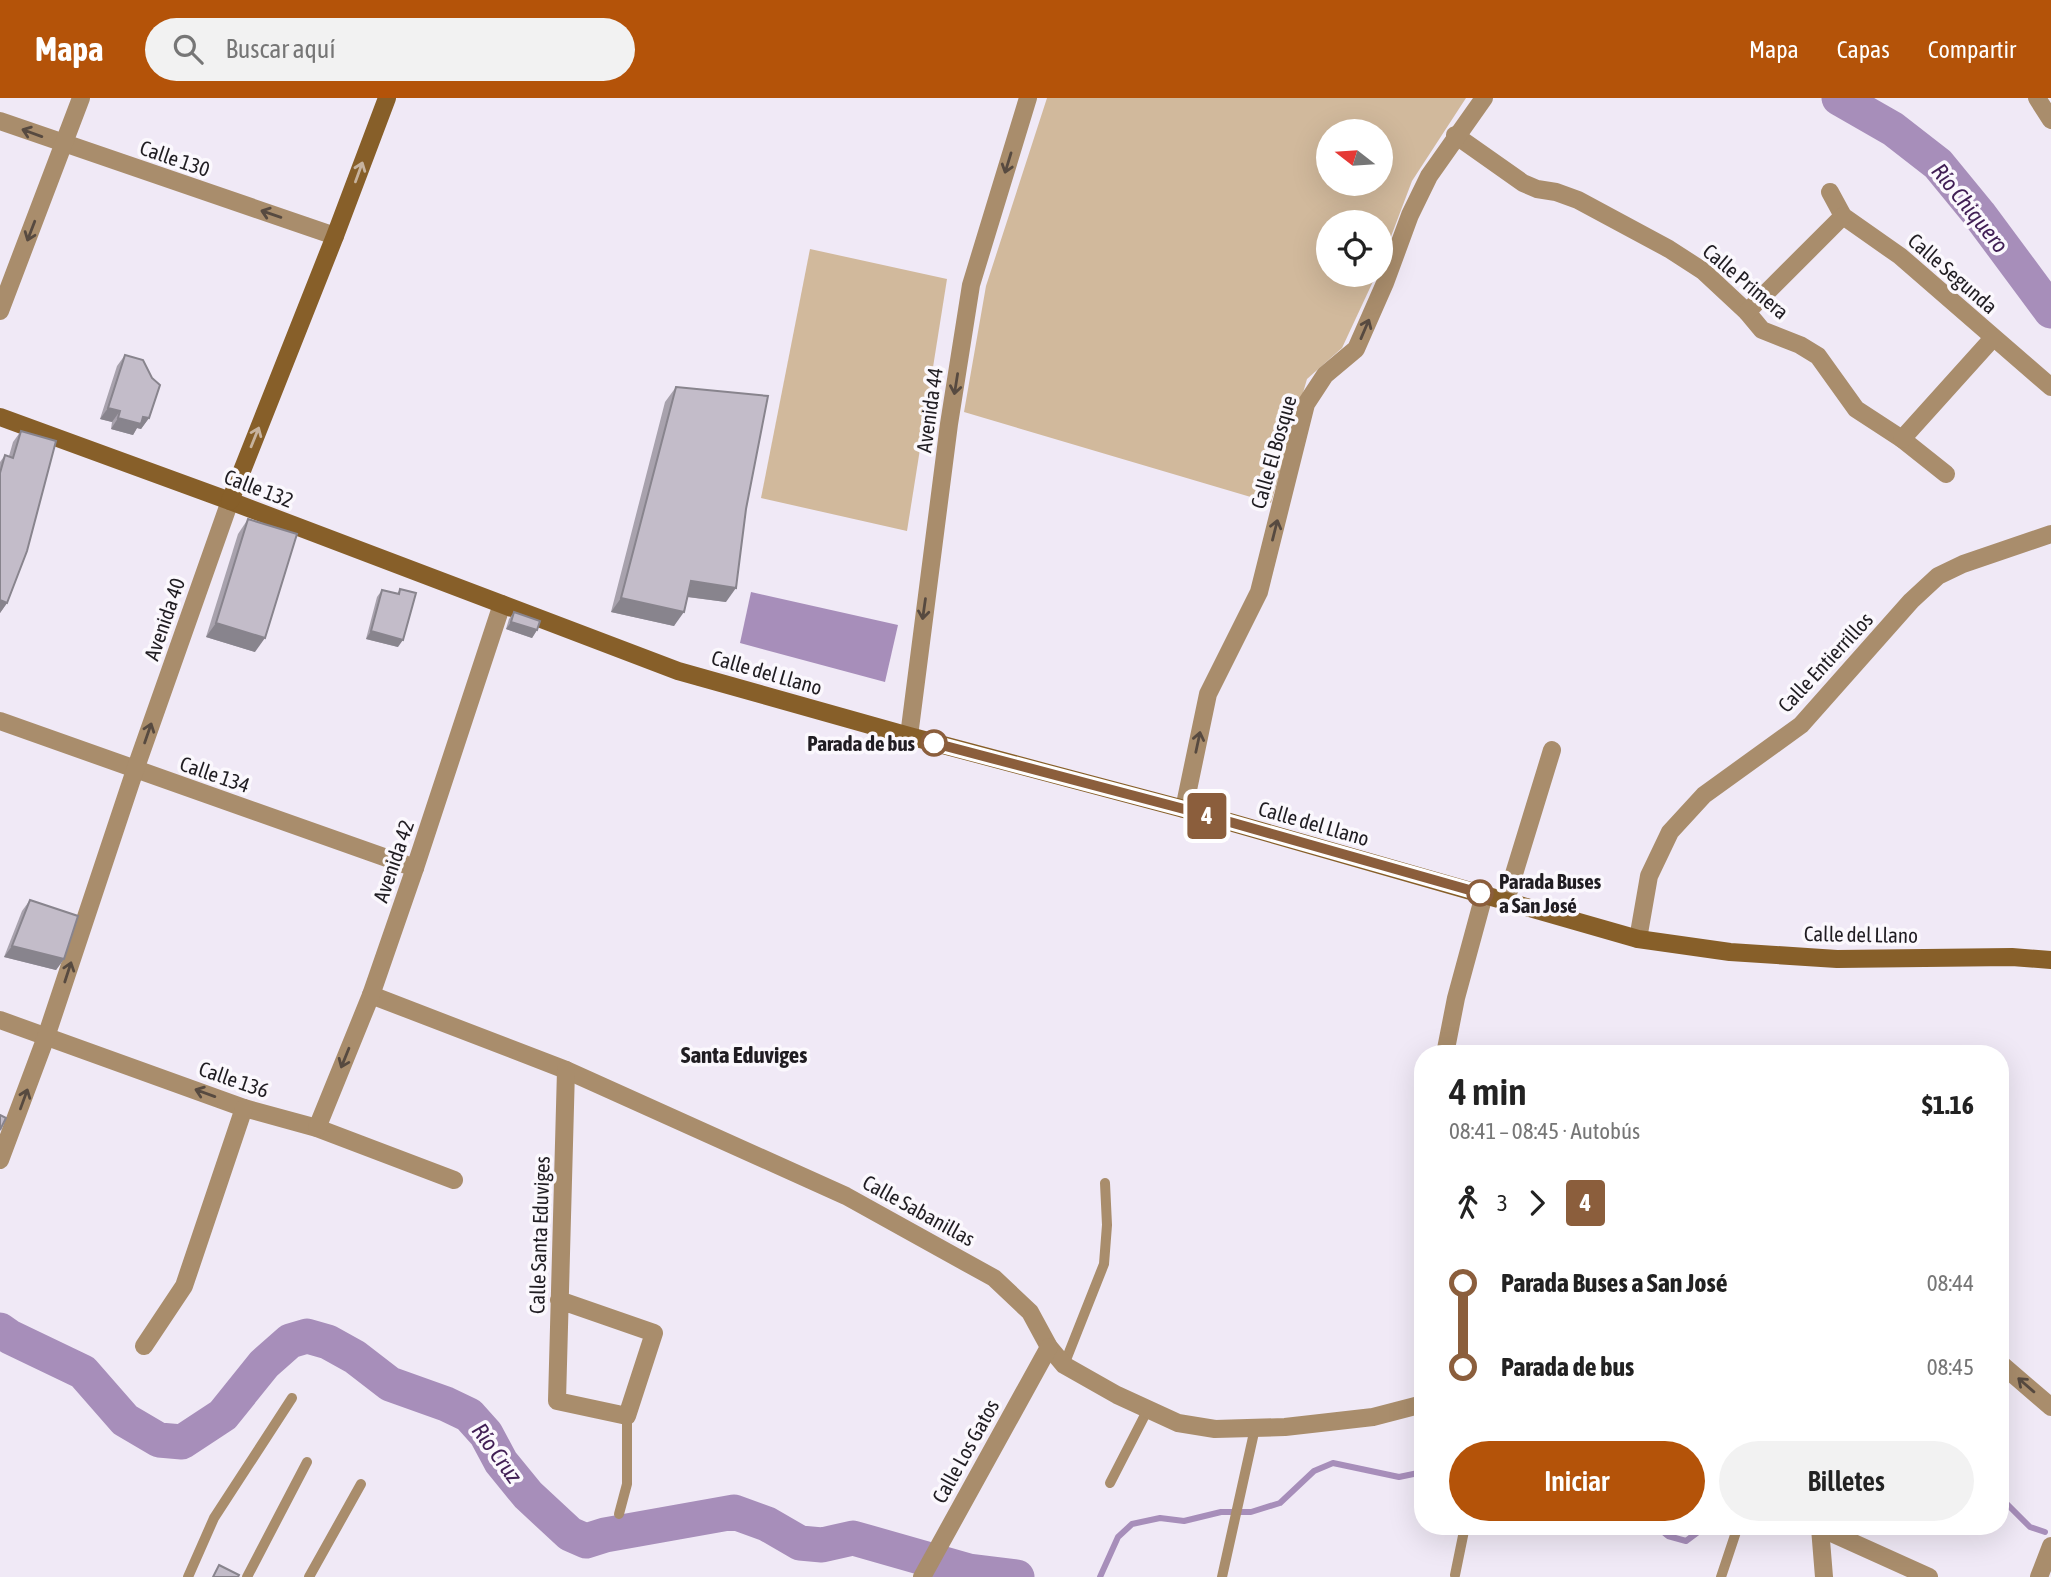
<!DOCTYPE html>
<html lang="es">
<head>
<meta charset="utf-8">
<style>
  :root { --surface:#fff; --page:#f2f2f2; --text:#222; --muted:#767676; --accent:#b45309 }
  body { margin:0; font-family:"Asap Condensed",sans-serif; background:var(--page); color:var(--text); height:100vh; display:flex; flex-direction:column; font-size:26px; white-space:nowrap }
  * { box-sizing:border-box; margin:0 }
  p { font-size:23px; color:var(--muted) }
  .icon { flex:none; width:38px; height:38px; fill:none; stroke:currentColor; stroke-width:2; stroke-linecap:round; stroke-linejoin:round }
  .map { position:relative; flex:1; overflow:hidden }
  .panel { position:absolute; left:1414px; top:947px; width:595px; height:490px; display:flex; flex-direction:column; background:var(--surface); border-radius:28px; box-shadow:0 7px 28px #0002 }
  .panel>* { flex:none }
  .badge { padding:0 14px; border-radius:5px; font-size:24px; line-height:46px }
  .needle { width:46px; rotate:287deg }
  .tools { position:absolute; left:1316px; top:21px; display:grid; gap:14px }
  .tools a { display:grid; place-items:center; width:77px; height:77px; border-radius:50%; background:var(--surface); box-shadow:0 7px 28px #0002; font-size:35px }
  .map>.badge { position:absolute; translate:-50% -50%; box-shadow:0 0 0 4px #fff }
  .legs { display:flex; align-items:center; gap:10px; height:77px; padding:0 35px; font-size:23px }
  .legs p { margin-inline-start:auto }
  .head { display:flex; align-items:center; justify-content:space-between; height:119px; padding:0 35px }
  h1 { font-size:38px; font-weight:600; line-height:52px }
  .primary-button { display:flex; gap:14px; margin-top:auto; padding:14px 35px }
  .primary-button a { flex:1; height:80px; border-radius:42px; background:var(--accent); color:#fff; font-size:28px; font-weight:600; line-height:80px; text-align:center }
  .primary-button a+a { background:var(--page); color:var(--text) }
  ul { padding:0 35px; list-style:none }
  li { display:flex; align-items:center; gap:24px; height:84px; font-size:26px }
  li i { display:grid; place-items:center; width:10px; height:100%; margin:0 9px; background:currentColor }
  li i::after { content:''; width:18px; height:18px; margin:-9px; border:5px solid; border-radius:50%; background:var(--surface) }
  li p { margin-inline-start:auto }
  li:first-child i { background:linear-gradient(#0000 50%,currentColor 0) }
  li:last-child i { background:linear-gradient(currentColor 50%,#0000 0) }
  header { display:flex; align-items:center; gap:42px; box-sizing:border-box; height:98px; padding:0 35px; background:var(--accent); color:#fff }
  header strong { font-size:33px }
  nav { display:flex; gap:38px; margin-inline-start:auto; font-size:24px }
  .search { width:490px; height:63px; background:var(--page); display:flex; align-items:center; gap:18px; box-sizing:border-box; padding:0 24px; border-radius:38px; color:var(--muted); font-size:26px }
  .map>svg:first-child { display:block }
  .green { fill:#d1b99c; fill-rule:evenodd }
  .water { fill:#a78eba }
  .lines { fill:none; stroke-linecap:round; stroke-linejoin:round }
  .stream { stroke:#a78eba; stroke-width:6 }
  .river { stroke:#a78eba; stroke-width:35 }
  .lane { stroke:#a98d6c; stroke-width:10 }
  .street { stroke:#a98d6c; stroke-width:18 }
  .secondary { stroke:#875f29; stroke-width:18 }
  .wall { fill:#a8a2ad }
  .shaded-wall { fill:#88848d }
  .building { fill:#c3bcc9; stroke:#88848d; stroke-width:2 }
  .oneway { stroke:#574a40 }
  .oneway2 { stroke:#c7b39e }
  .line-1-casing { stroke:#fff; stroke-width:16 }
  .line-1 { stroke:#8b5e3c; stroke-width:10 }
  .stop-1-dot { fill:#fff; stroke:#8b5e3c; stroke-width:3.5 }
  .labels { text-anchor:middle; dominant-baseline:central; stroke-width:7; stroke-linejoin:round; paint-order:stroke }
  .street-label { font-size:21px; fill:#201d22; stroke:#fbf8fd }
  .stop-label { font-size:21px; font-weight:bold; fill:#201d22; stroke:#fbf8fd; text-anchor:end }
  .water-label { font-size:23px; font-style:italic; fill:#401e54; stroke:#fbf8fd }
  .neighbourhood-label { font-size:23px; font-weight:bold; fill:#201d22; stroke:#fbf8fd }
</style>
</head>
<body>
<header>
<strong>Mapa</strong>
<div class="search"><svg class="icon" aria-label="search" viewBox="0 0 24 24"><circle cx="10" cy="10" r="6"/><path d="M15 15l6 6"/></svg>Buscar aquí</div>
<nav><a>Mapa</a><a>Capas</a><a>Compartir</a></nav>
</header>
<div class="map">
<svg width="2051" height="1479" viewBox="0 0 2051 1479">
  <rect width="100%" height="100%" fill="#f0e9f6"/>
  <!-- green -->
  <g class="green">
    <path d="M1047,0h419l-54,83 -31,82v-41h-53v53h48l-34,73 -35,31 -36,124 -307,-91 22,-126zM1328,33h53v53h-53z"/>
    <path d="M810,151l137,30 -40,252 -146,-33z"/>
  </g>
  <!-- water -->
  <path class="water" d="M751,494l147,33 -13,57 -145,-39z"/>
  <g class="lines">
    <!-- stream -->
    <g class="stream">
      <path d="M2000,1399l30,30 15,5"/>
      <path d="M1656,1428l12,10 18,5 12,-9 2,-6"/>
      <path d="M1100,1479l18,-40 14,-13 28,-6 24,3 37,-9h30l29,-9 34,-32 19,-8 66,14 24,-5"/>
    </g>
    <!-- river -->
    <g class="river">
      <path d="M1839,0l54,31 45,35 41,50 72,97"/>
      <path d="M0,1232l10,7 73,35 42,48 34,20 23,2 41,-27 41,-51 26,-23 17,-5 21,6 27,15 35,27 56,20 23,11 17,19 15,28 27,33 42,39 16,7 19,-6 129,-23 33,12 33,19 22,2 31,-7 116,33 48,6"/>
    </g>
    <!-- lane -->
    <g class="lane">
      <path d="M1064,1267l40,-101 3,-39 -2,-42"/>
      <path d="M1110,1385l37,-72"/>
      <path d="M619,1416l8,-30v-68"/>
      <path d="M1455,1477l10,-49"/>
      <path d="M188,1479l26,-59 78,-120"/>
      <path d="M247,1479l60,-115"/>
      <path d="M309,1479l52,-93"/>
      <path d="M1222,1479l33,-149"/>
      <path d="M1721,1479l17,-51"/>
    </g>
    <!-- street -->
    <g class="street">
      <path d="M2037,0l14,22"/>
      <path d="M0,23l335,115"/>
      <path d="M1455,37l68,48 14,6 19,3 22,8 91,49 34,22 44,41 15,18 38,15 18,11 38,53 46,30 44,35"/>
      <path d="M1830,94l13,24 57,40 151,131"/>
      <path d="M0,213l81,-213"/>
      <path d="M1747,214l96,-96"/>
      <path d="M1902,341l91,-101"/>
      <path d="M0,623l415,147"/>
      <path d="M909,638l40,-312 22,-139 57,-187"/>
      <path d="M1184,711l24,-115 51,-102 47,-188 19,-29 31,-26 29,-66 25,-68 19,-39 55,-78"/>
      <path d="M1506,802l46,-150"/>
      <path d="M1638,841l11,-63 21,-44 34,-37 97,-70 110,-124 27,-25 25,-12 88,-30"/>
      <path d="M371,897l195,75 280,126 148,82 36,34 19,35 15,18 53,30 61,28 37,6 70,-2 88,-10 50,-13"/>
      <path d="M0,922l244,88 73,20 137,52"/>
      <path d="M1445,956l11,-56 28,-103"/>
      <path d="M317,1030l54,-133 44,-127 87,-264"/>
      <path d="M0,1062l46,-123 89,-267 95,-269"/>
      <path d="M559,1202l95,33 -27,83 -70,-15 9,-331"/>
      <path d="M144,1248l40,-60 60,-178"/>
      <path d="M2000,1265l51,44"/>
      <path d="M1816,1428l113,51"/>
      <path d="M1820,1430l4,49"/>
      <path d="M922,1479l127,-230"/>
      <path d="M2039,1479l12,-31"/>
    </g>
    <!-- secondary -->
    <g class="secondary">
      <path d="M0,319l230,84 448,170 231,65 275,73 454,130 92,13 107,7 175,-2 39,3"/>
      <path d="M230,403l105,-265 52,-138"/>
    </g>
  </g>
  <!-- wall -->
  <g class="wall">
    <path d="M125,257l24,63 -8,11 -4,-1 -4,7 -22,-6 1,-7 -12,-3 17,-53z"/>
    <path d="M676,289l50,215 -39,-5 -13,29 -63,-14 54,-210z"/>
    <path d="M21,333l-14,172 -7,10v-151l5,-7 4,1 4,-14z"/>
    <path d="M248,421l7,133 -49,-15 32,-103z"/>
    <path d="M400,491l-2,58 -32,-8 11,-42 5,-7 15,4z"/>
    <path d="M514,514l23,18 -5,8 -26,-9 3,-10z"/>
    <path d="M30,802l34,59 -8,11 -52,-13 18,-46z"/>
  </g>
  <!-- shaded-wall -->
  <g class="shaded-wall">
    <path d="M108,310l12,3 -8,11 -12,-3z"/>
    <path d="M143,319l6,1 -8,11 -4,-1 -4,7 -22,-6 7,-11z"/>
    <path d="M691,483l45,7 -10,14 -45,-6z"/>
    <path d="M621,500l63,14 -10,14 -63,-14z"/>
    <path d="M0,502l7,3 -7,10z"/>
    <path d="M511,524l26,8 -5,8 -26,-9z"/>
    <path d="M216,525l49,15 -10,14 -49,-15z"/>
    <path d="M371,533l32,9 -5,7 -32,-8z"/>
    <path d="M12,848l52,13 -8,11 -52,-13z"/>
  </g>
  <!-- building -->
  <g class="building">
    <path d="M125,257l18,5 9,18 8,7 -11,33 -6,-1 -2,7 -23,-6 2,-7 -12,-3z"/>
    <path d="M676,289l92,9 -22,113 -10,79 -45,-7 -7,31 -63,-14z"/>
    <path d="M21,333l35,10 -29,110 -20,52 -7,-3v-127l5,-18 8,3z"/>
    <path d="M248,421l49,15 -32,104 -49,-15z"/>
    <path d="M400,491l16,4 -13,47 -32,-9 11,-41 17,4z"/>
    <path d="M514,514l26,9 -3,9 -26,-8z"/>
    <path d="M30,802l48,16 -14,43 -52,-13z"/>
    <path d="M0,1017l6,3 -6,12z"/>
    <path d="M219,1467l20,10 -1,2h-25z"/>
  </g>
  <!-- one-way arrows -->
  <defs><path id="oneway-shaft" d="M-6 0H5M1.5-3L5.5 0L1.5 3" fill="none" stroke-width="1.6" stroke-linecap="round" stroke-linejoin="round" transform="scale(1.75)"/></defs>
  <g class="oneway">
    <use href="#oneway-shaft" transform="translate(32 35) rotate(-160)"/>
    <use href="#oneway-shaft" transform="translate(1008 65) rotate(107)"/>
    <use href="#oneway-shaft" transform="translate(271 116) rotate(-161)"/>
    <use href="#oneway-shaft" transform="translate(31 133) rotate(111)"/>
    <use href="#oneway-shaft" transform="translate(1365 231) rotate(-67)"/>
    <use href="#oneway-shaft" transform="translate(956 286) rotate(99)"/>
    <use href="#oneway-shaft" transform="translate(1275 432) rotate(-76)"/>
    <use href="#oneway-shaft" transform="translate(924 511) rotate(98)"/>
    <use href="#oneway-shaft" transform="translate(148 635) rotate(-71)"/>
    <use href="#oneway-shaft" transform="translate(1198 644) rotate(-78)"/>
    <use href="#oneway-shaft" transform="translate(68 874) rotate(-72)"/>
    <use href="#oneway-shaft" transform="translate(345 960) rotate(112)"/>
    <use href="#oneway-shaft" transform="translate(205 995) rotate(-160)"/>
    <use href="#oneway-shaft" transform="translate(24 1001) rotate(-70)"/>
    <use href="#oneway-shaft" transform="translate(2026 1287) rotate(-139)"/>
  </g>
  <g class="oneway2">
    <use href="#oneway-shaft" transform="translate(359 74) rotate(-70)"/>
    <use href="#oneway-shaft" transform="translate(255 339) rotate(-68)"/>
  </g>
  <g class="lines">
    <defs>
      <path id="line-1" d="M934,645l250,66 296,84"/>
    </defs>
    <!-- line-1 casing -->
    <use href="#line-1" class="line-1-casing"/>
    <!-- line-1 -->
    <use href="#line-1" class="line-1"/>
  </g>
  <!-- markers -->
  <g class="stop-1-dot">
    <circle cx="934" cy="645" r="12"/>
    <circle cx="1480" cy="795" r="12"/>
  </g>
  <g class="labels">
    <!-- street labels -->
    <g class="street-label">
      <text transform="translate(175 60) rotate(19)">Calle 130</text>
      <text transform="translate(1953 175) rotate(41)">Calle Segunda</text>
      <text transform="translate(1746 183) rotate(40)">Calle Primera</text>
      <text transform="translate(929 312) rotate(-82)">Avenida 44</text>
      <text transform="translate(1273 354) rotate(-74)">Calle El Bosque</text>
      <text transform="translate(259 390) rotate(21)">Calle 132</text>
      <text transform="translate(164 521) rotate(-71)">Avenida 40</text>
      <text transform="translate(1825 564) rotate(-47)">Calle Entierrillos</text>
      <text transform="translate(767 574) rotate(16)">Calle del Llano</text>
      <text transform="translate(215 676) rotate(19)">Calle 134</text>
      <text transform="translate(1314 725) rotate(16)">Calle del Llano</text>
      <text transform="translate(393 763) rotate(-71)">Avenida 42</text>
      <text transform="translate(1861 836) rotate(1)">Calle del Llano</text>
      <text transform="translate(234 981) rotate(19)">Calle 136</text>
      <text transform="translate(919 1112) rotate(29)">Calle Sabanillas</text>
      <text transform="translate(539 1137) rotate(-88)">Calle Santa Eduviges</text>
      <text transform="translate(965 1353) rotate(-61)">Calle Los Gatos</text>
    </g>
    <!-- stop labels -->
    <g class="stop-label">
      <text x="915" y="645">Parada de bus</text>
      <text x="1499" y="783" text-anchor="start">Parada Buses<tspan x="1499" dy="24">a San José</tspan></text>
    </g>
    <!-- water labels -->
    <g class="water-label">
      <text transform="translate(1970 110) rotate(51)">Río Chiquero</text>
      <text transform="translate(497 1355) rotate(54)">Río Cruz</text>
    </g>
    <!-- neighbourhood labels -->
    <g class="neighbourhood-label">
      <text x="744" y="957">Santa Eduviges</text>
    </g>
  </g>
</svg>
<div class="tools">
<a><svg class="needle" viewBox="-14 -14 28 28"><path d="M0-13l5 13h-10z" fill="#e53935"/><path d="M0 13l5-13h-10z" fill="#767676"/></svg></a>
<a><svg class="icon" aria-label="locate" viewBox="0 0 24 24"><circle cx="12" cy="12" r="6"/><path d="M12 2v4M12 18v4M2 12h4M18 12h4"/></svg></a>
</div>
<b class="badge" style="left:1207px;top:718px;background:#8b5e3c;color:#fff">4</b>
<section class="panel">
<div class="head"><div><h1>4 min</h1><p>08:41 – 08:45 · Autobús</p></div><b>$1.16</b></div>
<div class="legs"><svg class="icon" aria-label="walk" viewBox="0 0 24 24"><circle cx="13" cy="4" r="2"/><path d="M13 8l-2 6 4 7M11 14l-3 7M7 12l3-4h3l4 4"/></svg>3<svg class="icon" aria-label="forward" viewBox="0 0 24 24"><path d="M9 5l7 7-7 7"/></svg><b class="badge" style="background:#8b5e3c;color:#fff">4</b></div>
<ul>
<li><i style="color:#8b5e3c"></i><b>Parada Buses a San José</b><p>08:44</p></li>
<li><i style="color:#8b5e3c"></i><b>Parada de bus</b><p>08:45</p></li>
</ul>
<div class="primary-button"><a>Iniciar</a><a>Billetes</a></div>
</section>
</div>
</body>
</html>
